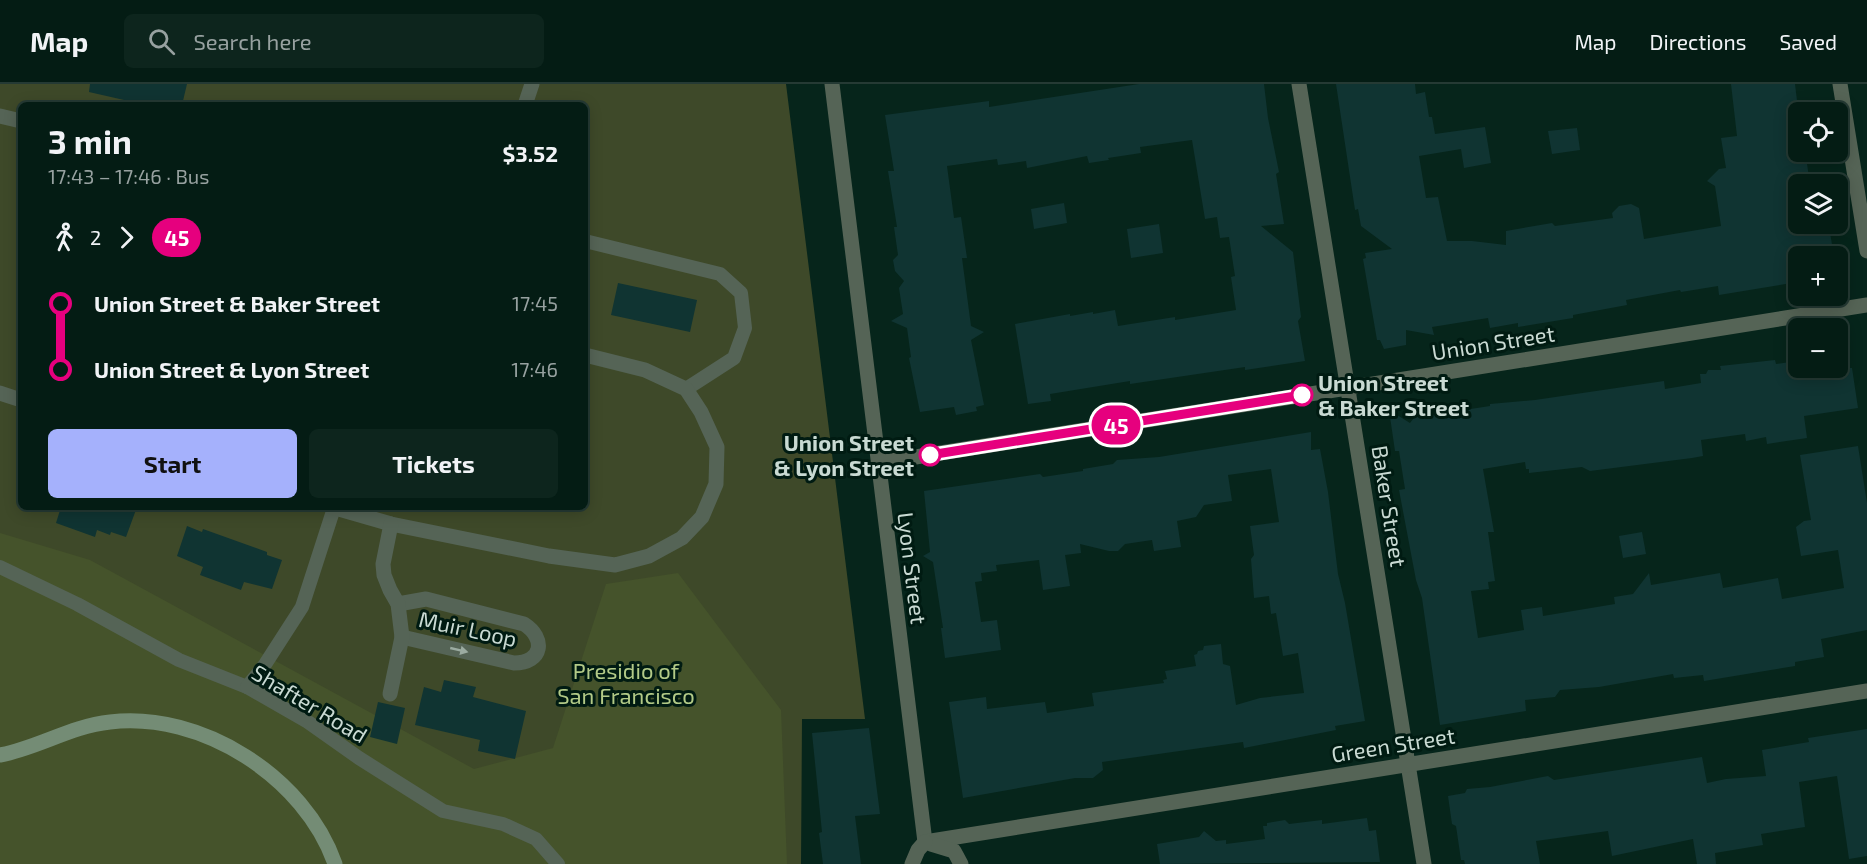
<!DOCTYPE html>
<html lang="en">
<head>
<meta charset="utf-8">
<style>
  :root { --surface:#041c14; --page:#0d251d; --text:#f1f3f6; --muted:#97a1a0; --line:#253a34; --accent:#a5b1fc }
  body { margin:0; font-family:"Exo 2",sans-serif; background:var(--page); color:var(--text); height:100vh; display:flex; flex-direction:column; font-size:22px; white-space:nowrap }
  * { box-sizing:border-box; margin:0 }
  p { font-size:20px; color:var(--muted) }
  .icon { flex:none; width:33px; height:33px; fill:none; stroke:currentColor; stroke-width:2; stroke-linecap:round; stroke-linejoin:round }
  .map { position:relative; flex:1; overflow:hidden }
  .drawer { position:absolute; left:18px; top:18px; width:570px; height:408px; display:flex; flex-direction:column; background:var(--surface); border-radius:9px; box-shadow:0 3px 15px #0003,0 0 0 2px var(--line) }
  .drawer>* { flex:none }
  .badge { padding:0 12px; border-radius:20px; font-size:21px; line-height:39px }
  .controls { position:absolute; left:1788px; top:18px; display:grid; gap:12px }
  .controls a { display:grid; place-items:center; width:60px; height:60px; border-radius:9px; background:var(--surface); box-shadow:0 3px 15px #0003,0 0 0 2px var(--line); font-size:30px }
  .map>.badge { position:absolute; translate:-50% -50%; box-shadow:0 0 0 3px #fff }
  .legs { display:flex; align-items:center; gap:9px; height:66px; padding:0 30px; font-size:20px }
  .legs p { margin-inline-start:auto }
  .summary { display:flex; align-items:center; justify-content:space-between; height:102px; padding:0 30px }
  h1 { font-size:33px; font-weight:700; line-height:45px }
  .button { display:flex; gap:12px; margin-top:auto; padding:12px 30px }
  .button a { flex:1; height:69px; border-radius:9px; background:var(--accent); color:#111; font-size:24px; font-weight:700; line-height:69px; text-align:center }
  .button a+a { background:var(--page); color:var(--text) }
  ul { padding:0 30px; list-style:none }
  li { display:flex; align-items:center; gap:21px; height:66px; font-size:22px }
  li i { display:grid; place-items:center; width:9px; height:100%; margin:0 8px; background:currentColor }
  li i::after { content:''; width:15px; height:15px; margin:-8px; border:4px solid; border-radius:50%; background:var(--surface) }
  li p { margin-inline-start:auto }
  li:first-child i { background:linear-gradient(#0000 50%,currentColor 0) }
  li:last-child i { background:linear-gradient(currentColor 50%,#0000 0) }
  header { display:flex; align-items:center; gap:36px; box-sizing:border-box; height:84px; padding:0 30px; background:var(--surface); border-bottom:2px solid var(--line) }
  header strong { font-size:28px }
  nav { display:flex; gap:33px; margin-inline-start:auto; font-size:21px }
  .search { width:420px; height:54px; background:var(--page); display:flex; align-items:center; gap:15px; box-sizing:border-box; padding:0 21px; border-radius:9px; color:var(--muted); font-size:22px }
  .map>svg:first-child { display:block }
  .green { fill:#3e4929; fill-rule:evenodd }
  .forest { fill:#45532b }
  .building { fill:#103432 }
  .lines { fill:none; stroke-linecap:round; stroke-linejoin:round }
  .lane { stroke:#556456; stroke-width:14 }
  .street { stroke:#556456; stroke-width:15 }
  .secondary { stroke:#748c75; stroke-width:15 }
  .oneway { fill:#9baba1 }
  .line-1-casing { stroke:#fff; stroke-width:14 }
  .line-1 { stroke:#e6007e; stroke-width:9 }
  .stop-1-dot { fill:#fff; stroke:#e6007e; stroke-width:3 }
  .labels { text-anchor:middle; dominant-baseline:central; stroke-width:6; stroke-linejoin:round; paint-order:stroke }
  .street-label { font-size:22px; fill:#c9dad3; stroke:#001b12 }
  .stop-label { font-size:22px; font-weight:bold; fill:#c9dad3; stroke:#001b12; text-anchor:start }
  .park-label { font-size:22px; fill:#b2ca87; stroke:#001b12 }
</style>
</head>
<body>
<header>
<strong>Map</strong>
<div class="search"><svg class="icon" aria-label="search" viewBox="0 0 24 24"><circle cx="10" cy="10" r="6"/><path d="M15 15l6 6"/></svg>Search here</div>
<nav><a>Map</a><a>Directions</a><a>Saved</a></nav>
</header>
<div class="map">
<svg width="1867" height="780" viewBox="0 0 1867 780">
  <rect width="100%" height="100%" fill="#06251b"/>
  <!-- green -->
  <path class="green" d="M0,0h786l79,635h-63l-1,145h-801zM21,21h564v402h-564z"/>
  <!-- forest -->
  <path class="forest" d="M0,449l90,27 384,209 79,-21 53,-164 72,-11 103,137 6,154h-787z"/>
  <!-- building -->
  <g class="building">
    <path d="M90,0h97l-5,21h-36l-57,-13z"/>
    <path d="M1139,0h125l4,34 11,54 -3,2 8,50 -23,2 32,26 8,65 -3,4 7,40 -60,9v-3l-115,17v-3l-80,13 1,7 -23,3 -13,-80 55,-10v2l23,-4v2l22,-4 3,16 57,-9v3l61,-10 -5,-33 4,-1 -6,-39 -9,1 -3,-21 -12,2 -13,-79 -52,7 1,6 -33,5 1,2 -20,3 -2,-7 -60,12 -1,-7 -28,4 -1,-6 -50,7 7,52 7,-1 6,41h-5l9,68 13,6 -13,8 13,65 -8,2 1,4 -21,4 -2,-8 -34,5 -11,-54 2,-1 -4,-29 -16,-7 12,-7 -4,-26 5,-7 -9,-10 -2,-11 5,-5 -4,-28h3l-9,-56h6l-9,-56 104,-14v6z"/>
    <path d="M1336,0h79l1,10 9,-2 4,25h3l3,17 50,-7 6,36 -27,5 -3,-19 -42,7 7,42 12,-1 9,44h25l34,4v-14l46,-8 3,3 58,-8 -1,-5 7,-7 12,-2 8,4 5,31 77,-13 -6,-40 -8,-5 12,-12 7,-1 -5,-30 16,-2 -6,-52h64l3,25v43h6l1,5h1l4,27h-12v40h18l1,5 12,-2 5,29h-36v26l-79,13 -1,-9 -37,6 -1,-2 -54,10 1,5 -54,10v3l-55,9v-4l-28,5 -2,-10 -56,9 2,8 -28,-5v15l-22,4 -4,-9h-3l-14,-81 3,-1 -1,-5 27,-4 -31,-23 -3,-17 -3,1z"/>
    <path d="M1577,44l3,22 -28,4 -4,-23z"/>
    <path d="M1064,119l3,20 -33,6 -3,-20z"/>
    <path d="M1159,140l4,29 -32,5 -4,-29z"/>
    <path d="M618,199l79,17 -7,32 -79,-17z"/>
    <path d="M1775,276l1,4 22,-3v7h54l6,40 -54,8 3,22 -40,6 -1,-7 -20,4 -1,-7 -44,6 2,16 -11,2 -102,13 -8,-4 -53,6v-4h-3l-1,-7 -42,7 11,63h-6l7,49 -7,1 1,7 -18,2 7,47 46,-8 -3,-20 21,-3 1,9 72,-12 -1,-7 19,-3 16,-21 2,12 69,-12 3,15 55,-10 4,21 62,-11 -6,-38 -37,6 -5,-29 8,-6 7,-1 -11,-65 58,-9 9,57v127l-46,9 3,18 -29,5v4l-91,15 -1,-6 -29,3 -1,-4 -74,13 -39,3 -5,7 -30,3 1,11 -86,14 -18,-127 -6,-18 -17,-90 6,-1 -6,-38h-4l-6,-41 21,13 9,-12 6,5 65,-10v-2l45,-4 129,-19 1,8 36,-6 -1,-9h6l2,-4h13l-1,-4z"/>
    <path d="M1311,348v18l9,-1 8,43 10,82 7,29 20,118 -30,5 1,4 -92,18 -1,-6 -141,20 1,8 -10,8h-18l-112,20 -14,-96 37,-5 1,12 58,-7 2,11 47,-7 -2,-13 72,-10 -1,-3 4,-1 -2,-8 31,-5 -2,-11 3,-1 1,-3 5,-1 1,-4 17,-2 2,20 7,2 6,39 24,-7 44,-5 -6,-40 -15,3 -7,-43 -5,1 -2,-18 -15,2 -3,-39 3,-4 -4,-29 29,-4 -8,-53 -43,6 4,26 -28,4 -8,12 -19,4 4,26 -27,4 -2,-11 -27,4 -7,7h-9l-29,-7 1,9 -16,2 5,31 -27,4 -4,-30 -43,5 1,6 -16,2 1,8 -7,1 6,40 16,-2 4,30 -56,8 -4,-30h2l-10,-66 -10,-6 7,-4 -6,-61 109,-16 7,-1 3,3 40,-6v-2l30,-5 4,-4 42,-3z"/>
    <path d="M61,423h76l-11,30 -15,-5 -1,3 -13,-5 -2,7 -39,-14z"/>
    <path d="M187,442l15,6 1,-3 64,23v3l15,5 -10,29 -28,-7 -3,8 -41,-15 3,-8 -26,-11z"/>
    <path d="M1642,448l4,22 -23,4 -4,-22z"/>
    <path d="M444,596l32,7 -3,10 53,14 -11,48 -37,-8 2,-11 -65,-15 9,-38 17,5z"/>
    <path d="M378,618l27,6 -8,36 -27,-7z"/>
    <path d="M869,644l11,86 -25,2 6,48h-38l-4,-31 3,-1 -10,-99z"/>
    <path d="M1867,645v127l-18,3 -12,-83 -38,6 6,45 -44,7 2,11 -48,8 1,11h-19l-4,-25 -81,17 -4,-25 -72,10 4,23h-75l-1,-4h-3l-5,-34 -4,-2 -4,-28 17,-3 2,-4 23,-2 58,-11 6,4 148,-23 5,26 19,-4 40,-3 -4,-26 47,-8 -1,-4z"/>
    <path d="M1367,734l2,13 7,-1 4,32 -220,2 -3,-20 42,-7 5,-6 12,10 10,-1v4l39,-5 -2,-13h4v-3l18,-3 4,4 33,-4v4z"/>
  </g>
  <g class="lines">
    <!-- lane -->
    <g class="lane">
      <path d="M585,157l135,33 21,19 4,35 -11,30 -48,31"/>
      <path d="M0,483l77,37 102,56 68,27 61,35 51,36 84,53 60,13 33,15 22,25"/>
      <path d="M247,603l17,-21 38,-59 32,-99"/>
    </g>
    <!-- street -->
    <g class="street">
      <path d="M832,0l93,758"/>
      <path d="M1299,0l125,780"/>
      <path d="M1840,0l27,167"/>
      <path d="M525,21l7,-21"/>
      <path d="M0,32l21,5"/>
      <path d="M0,309l21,7"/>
      <path d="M878,379l989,-158"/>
      <path d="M332,423l59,17 158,32 66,9 34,-9 33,-18 20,-21 14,-33 1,-37 -16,-35 -15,-23 -41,-19 -60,-15"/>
      <path d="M398,520l28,-5 98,25c22,14 19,39 -10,39l-112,-26"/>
      <path d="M390,610l12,-57 -4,-33 -8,-14 -6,-15 -1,-11 8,-40"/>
      <path d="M925,758l942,-151"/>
      <path d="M931,760l23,7 7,13"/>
      <path d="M912,780l6,-14 7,-8"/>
    </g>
    <!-- secondary -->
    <path class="secondary" d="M0,671c38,-7 71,-29 110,-33 91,-11 195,55 225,142"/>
  </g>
  <!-- one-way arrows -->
  <defs><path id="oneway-solid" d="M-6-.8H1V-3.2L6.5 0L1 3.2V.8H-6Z" transform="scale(1.5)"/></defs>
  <use class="oneway" href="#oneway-solid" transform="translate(459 566) rotate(13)"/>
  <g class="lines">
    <defs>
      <path id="line-1" d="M930,371l372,-60"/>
    </defs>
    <!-- line-1 casing -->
    <use href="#line-1" class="line-1-casing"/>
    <!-- line-1 -->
    <use href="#line-1" class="line-1"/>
  </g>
  <!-- markers -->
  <g class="stop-1-dot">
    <circle cx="1302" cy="311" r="10"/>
    <circle cx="930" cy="371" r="10"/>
  </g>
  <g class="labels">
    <!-- street labels -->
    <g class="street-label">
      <text transform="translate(1493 258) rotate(-9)">Union Street</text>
      <text transform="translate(1390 422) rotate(81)">Baker Street</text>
      <text transform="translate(913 484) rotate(83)">Lyon Street</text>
      <text transform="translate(468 544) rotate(12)">Muir Loop</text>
      <text transform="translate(310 619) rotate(31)">Shafter Road</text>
      <text transform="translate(1393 660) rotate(-9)">Green Street</text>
    </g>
    <!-- stop labels -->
    <g class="stop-label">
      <text x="1318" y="298">Union Street<tspan x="1318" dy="25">&amp; Baker Street</tspan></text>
      <text x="914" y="358" text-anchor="end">Union Street<tspan x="914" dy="25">&amp; Lyon Street</tspan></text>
    </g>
    <!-- park labels -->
    <g class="park-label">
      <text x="626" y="586">Presidio of<tspan x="626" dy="25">San Francisco</tspan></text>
    </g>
  </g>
</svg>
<div class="controls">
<a><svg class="icon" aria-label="locate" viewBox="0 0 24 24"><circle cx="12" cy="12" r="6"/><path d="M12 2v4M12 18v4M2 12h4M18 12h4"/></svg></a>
<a><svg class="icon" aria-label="layers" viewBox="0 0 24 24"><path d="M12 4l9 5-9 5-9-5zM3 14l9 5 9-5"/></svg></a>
<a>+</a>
<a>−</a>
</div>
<b class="badge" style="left:1116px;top:341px;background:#e6007e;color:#fff">45</b>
<section class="drawer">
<div class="summary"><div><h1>3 min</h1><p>17:43 – 17:46 · Bus</p></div><b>$3.52</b></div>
<div class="legs"><svg class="icon" aria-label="walk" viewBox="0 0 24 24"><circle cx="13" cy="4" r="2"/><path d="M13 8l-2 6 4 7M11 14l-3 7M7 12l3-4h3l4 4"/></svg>2<svg class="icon" aria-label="forward" viewBox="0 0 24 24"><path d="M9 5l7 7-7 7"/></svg><b class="badge" style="background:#e6007e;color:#fff">45</b></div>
<ul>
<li><i style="color:#e6007e"></i><b>Union Street &amp; Baker Street</b><p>17:45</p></li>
<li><i style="color:#e6007e"></i><b>Union Street &amp; Lyon Street</b><p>17:46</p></li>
</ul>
<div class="button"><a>Start</a><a>Tickets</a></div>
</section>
</div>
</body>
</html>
